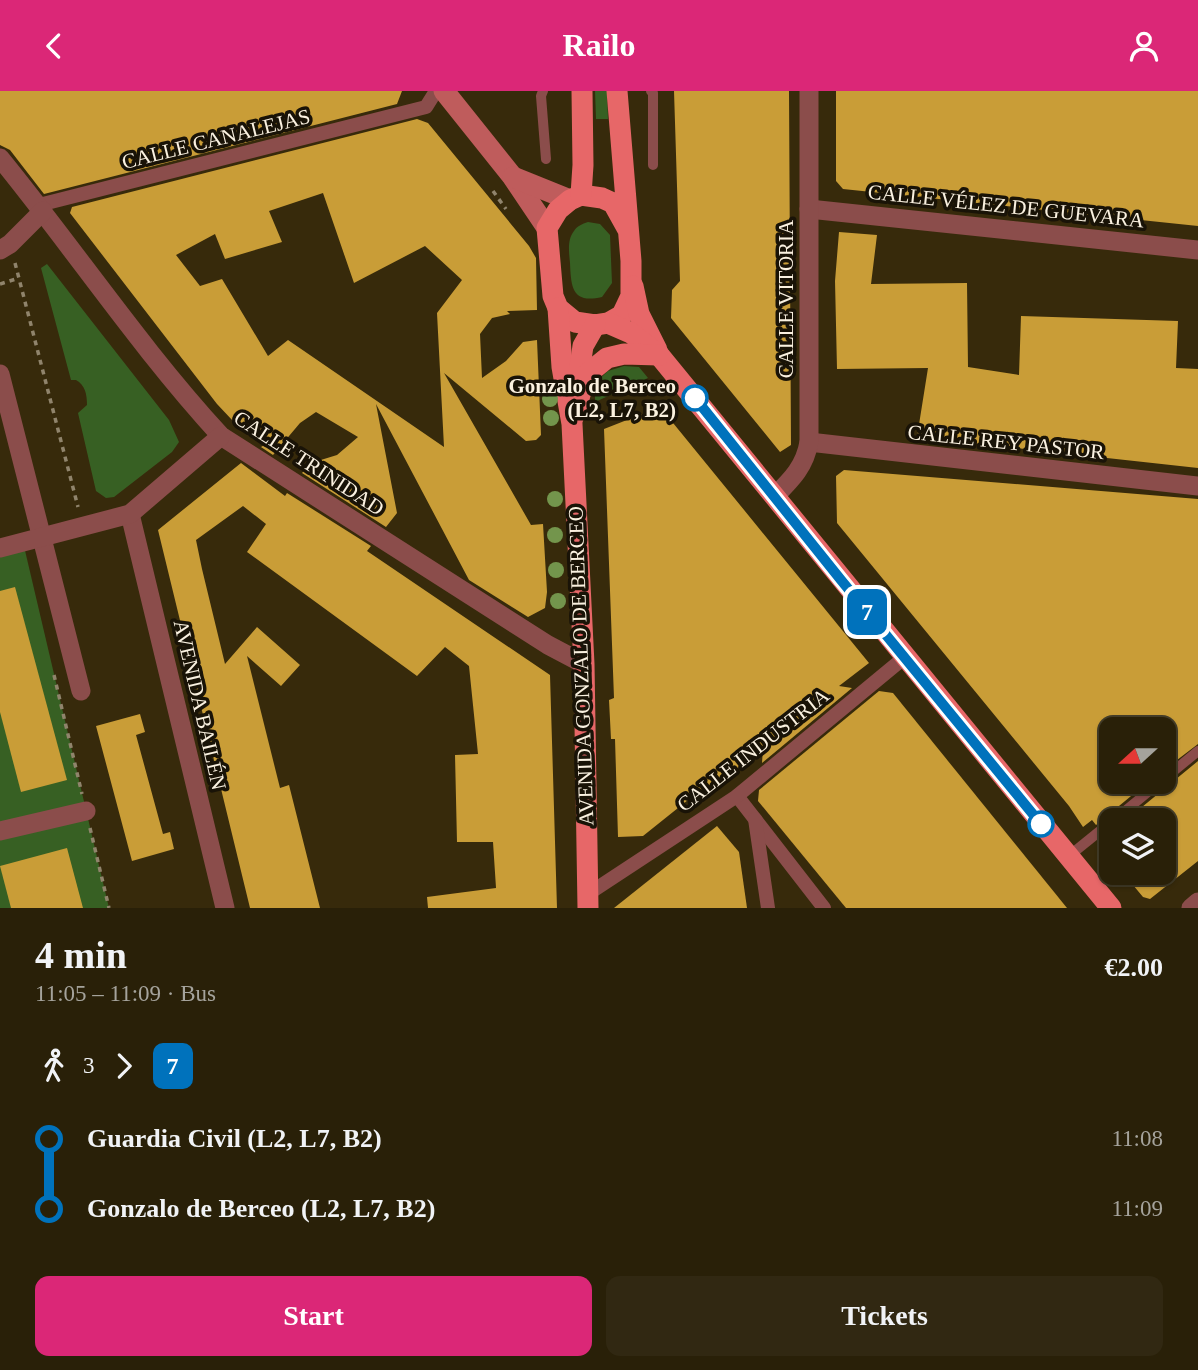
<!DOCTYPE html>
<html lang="en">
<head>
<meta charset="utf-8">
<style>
  :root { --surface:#292008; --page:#312812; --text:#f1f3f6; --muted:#a5a39c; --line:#453e29; --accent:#db2777 }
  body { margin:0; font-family:"Times New Roman",serif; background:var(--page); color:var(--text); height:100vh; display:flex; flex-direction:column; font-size:26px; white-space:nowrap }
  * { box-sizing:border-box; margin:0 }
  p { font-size:23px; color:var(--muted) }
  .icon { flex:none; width:38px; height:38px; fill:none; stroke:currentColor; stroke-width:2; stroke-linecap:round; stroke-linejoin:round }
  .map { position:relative; height:817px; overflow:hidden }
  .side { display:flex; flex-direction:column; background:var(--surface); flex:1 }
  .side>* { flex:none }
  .badge { padding:0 14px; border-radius:10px; font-size:24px; line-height:46px }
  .needle { width:46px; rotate:249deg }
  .tools { position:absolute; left:1099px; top:626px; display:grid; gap:14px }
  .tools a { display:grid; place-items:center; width:77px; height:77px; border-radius:14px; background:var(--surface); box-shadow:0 2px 5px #0004,0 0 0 2px var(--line); font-size:35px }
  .map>.badge { position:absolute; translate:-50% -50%; box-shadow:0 0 0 4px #fff }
  .legs { display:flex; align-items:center; gap:10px; height:77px; padding:0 35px; font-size:23px }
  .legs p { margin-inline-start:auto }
  .summary { display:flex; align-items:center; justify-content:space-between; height:119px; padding:0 35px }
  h1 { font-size:38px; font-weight:600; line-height:52px }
  .cta { display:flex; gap:14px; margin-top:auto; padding:14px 35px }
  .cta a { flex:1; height:80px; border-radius:14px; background:var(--accent); color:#fff; font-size:28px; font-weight:600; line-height:80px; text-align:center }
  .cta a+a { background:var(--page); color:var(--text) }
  ul { padding:0 35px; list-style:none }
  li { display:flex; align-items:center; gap:24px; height:70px; font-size:26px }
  li i { display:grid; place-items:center; width:10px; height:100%; margin:0 9px; background:currentColor }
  li i::after { content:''; width:18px; height:18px; margin:-9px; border:5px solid; border-radius:50%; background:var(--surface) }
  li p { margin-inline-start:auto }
  li:first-child i { background:linear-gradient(#0000 50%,currentColor 0) }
  li:last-child i { background:linear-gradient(currentColor 50%,#0000 0) }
  header { display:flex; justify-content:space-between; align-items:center; height:91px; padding:0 35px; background:var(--accent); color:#fff; font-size:32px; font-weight:600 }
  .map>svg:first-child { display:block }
  .garden { fill:#376023 }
  .building { fill:#c99d37; fill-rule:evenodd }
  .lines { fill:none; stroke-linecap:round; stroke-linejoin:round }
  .path { stroke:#90846c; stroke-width:3.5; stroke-dasharray:5 5; stroke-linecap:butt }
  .service { stroke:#8b4d4b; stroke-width:10 }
  .pedestrian { stroke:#8b4d4b; stroke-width:14 }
  .minor { stroke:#8b4d4b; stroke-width:19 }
  .secondary { stroke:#bf5c5c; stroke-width:21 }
  .primary { stroke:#e76768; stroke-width:21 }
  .tree { fill:#73954c }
  .line-1-casing { stroke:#fff; stroke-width:16 }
  .line-1 { stroke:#0072bc; stroke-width:10 }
  .stop-1-dot { fill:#fff; stroke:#0072bc; stroke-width:3.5 }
  .labels { text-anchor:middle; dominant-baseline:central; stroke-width:7; stroke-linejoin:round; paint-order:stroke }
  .street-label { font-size:21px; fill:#faf1e0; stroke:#191307 }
  .stop-label { font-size:21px; font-weight:bold; fill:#faf1e0; stroke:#191307; text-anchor:end }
</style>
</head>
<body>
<header><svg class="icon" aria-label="back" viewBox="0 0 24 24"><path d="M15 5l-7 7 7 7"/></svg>Railo<svg class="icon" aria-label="person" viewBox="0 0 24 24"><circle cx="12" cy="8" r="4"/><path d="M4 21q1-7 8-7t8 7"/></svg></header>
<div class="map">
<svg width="1198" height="817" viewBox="0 0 1198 817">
  <rect width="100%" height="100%" fill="#372a0b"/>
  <!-- garden -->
  <g class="garden">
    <path d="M595,0h12l1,28h-12z"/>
    <path d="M588,131l12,2 10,11 2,48 -10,14c-30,7 -31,-10 -32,-34 -1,-11 -3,-23 4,-32 3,-5 8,-7 14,-9z"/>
    <path d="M47,173l122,156 10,22 -7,10 -58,45 -8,1 -10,-7 -18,-78 9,-8c0,-11 -2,-20 -11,-25h-5l-30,-112z"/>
    <path d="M624,275l15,1 9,11 -53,24v-19l13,-12z"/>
    <path d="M23,451l86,366h-109v-360z"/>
  </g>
  <!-- building -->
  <g class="building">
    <path d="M0,0h402l-5,13 -353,90 -34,-44 -10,-5z"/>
    <path d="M674,0h115l2,354 -11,7 -109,-134 1,-28 8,-9z"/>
    <path d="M836,0h362v135l-355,-37 -7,-8z"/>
    <path d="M417,28l11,4 101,123 7,12 1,52 -30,1 3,3 -18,4 -12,16 2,44 24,-17 17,-19 14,-2 4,95 -5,5 -10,1 -82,-68 87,152 12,-1 4,68 -2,16 -17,9 -59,-37 -93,-176 21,109 -11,14 -84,-54 9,-10 26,-8 21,-18 -42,-25 -16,11 -27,32 -12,-8 5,-3 -33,-23 -16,-17 -147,-191 2,-6zM323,102l31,90 71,-37 37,34 -25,33 7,134 -156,-107 -20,16 -46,-77 -22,7 -24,-31 39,-21 10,25 57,-17 -13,-31z"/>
    <path d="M839,141l38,3 -6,49 96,-1 1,84 51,8 2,-59 157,5 -2,47 22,1v99l-281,-31 11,-69 -91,1 -2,-88z"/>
    <path d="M660,316l209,256 -30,23 13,2 -90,75 1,-15 -66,53 -4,-5 -50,40 -25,1 -3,-98h-4l-2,-39 5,-2 -10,-269z"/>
    <path d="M241,372l44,33 2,-3 84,53 -4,5 183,124 7,233h-129l-1,-11 69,-9 -3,-46h-36l-2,-87 23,-1 -9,-88 -24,-19 -28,29 -170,-124 19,-28 -23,-18 -47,34 6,29 23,95 32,-37 43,38 -19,21 -34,-30 33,132 9,-3 31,123h-70l-92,-378z"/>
    <path d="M844,379l354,29v245l-34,26v-40h-53v52h37l-52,43 -4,-5 -9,7 -14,-21 -232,-283 -1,-47z"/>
    <path d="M15,496l52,193 -46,12 -21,-80v-121z"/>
    <path d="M879,600l14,2 174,215h-221l-88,-107 1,-11z"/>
    <path d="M140,623l5,18 -9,3 27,99 7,-2 4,17 -42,12 -36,-135z"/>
    <path d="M1198,670v100l-48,38 -7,-2 -20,-24h41v-52h-39z"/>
    <path d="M717,735l22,26 8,56h-133z"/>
    <path d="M67,757l16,60h-72l-11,-42z"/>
  </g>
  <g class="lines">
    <!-- path -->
    <g class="path">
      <path d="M493,100l13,18"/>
      <path d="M15,172l63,244"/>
      <path d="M0,193l19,-6"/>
      <path d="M547,325l1,9"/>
      <path d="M54,584l28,119"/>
      <path d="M90,737l19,80"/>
    </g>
    <!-- service -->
    <g class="service">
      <path d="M543,0l-2,5 5,63"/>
      <path d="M651,0l2,2v72"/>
      <path d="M1164,688l34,-28"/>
      <path d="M1113,730l47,-39"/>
      <path d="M1069,765l42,-34"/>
    </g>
    <!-- pedestrian -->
    <g class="pedestrian">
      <path d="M39,114l387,-98 10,-16"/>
      <path d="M737,705l87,112"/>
      <path d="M755,728l13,89"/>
      <path d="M588,803l149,-98 168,-139"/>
    </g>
    <!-- minor -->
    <g class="minor">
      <path d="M0,67c75,92 141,191 221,278l327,209 36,19"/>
      <path d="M809,118l389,41"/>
      <path d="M0,159l10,-6 33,-33"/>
      <path d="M0,283l81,317"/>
      <path d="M809,351l389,44"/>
      <path d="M775,405c17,-17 30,-30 34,-54v-351"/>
      <path d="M130,423l95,394"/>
      <path d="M0,457l130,-34 91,-78"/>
      <path d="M0,740l86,-20"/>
      <path d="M1191,817l7,-6"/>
    </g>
    <!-- secondary -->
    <g class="secondary">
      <path d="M444,0l68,85 35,52"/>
      <path d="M513,86l57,23"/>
    </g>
    <!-- primary -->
    <g class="primary">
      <path d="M617,0l14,170v35l-9,19 -14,8 -13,2 -20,-3 -17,-14 -5,-12 -6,-68 11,-18 12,-10 11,-5 21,3 11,5 15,27"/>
      <path d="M581,104l2,-30 -1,-74"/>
      <path d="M633,195l6,28 18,36"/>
      <path d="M558,217l4,59 10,57 12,240 4,244"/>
      <path d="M608,232l23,10 28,22 452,553"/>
      <path d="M577,296l6,-41 12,-21"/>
      <path d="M573,327l13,-43 21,-17 17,-4 35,1"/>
    </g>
  </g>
  <!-- trees -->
  <g class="tree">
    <circle cx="550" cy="308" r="8"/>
    <circle cx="551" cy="327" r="8"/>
    <circle cx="555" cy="408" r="8"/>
    <circle cx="555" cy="444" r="8"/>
    <circle cx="556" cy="479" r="8"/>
    <circle cx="558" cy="510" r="8"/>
  </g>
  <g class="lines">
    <defs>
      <path id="line-1" d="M695,307l146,182 200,244"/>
    </defs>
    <!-- line-1 casing -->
    <use href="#line-1" class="line-1-casing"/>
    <!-- line-1 -->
    <use href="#line-1" class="line-1"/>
  </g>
  <!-- markers -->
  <g class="stop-1-dot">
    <circle cx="695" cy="307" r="12"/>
    <circle cx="1041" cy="733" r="12"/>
  </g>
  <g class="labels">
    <!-- street labels -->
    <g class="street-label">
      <text transform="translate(216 48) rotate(-14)">CALLE CANALEJAS</text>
      <text transform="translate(1006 115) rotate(6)">CALLE VÉLEZ DE GUEVARA</text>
      <text transform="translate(786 208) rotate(-90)">CALLE VITORIA</text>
      <text transform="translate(1006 351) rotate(6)">CALLE REY PASTOR</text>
      <text transform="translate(309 372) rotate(33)">CALLE TRINIDAD</text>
      <text transform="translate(581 575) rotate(-92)">AVENIDA GONZALO DE BERCEO</text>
      <text transform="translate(200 614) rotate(77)">AVENIDA BAILÉN</text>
      <text transform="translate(753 659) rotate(-38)">CALLE INDUSTRIA</text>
    </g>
    <!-- stop labels -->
    <g class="stop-label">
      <text x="676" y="295">Gonzalo de Berceo<tspan x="676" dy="24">(L2, L7, B2)</tspan></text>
    </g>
  </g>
</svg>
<div class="tools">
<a><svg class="needle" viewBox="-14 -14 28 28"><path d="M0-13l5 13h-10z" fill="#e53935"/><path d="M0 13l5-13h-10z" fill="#a5a39c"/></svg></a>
<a><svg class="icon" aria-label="layers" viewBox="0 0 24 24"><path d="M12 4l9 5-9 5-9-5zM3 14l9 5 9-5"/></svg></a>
</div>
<b class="badge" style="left:867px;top:521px;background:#0072bc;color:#fff">7</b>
</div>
<section class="side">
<div class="summary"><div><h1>4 min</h1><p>11:05 – 11:09 · Bus</p></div><b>€2.00</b></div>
<div class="legs"><svg class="icon" aria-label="walk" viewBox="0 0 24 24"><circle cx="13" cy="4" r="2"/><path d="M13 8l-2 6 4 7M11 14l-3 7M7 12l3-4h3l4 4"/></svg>3<svg class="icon" aria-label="forward" viewBox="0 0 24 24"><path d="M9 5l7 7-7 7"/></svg><b class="badge" style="background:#0072bc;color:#fff">7</b></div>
<ul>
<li><i style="color:#0072bc"></i><b>Guardia Civil (L2, L7, B2)</b><p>11:08</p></li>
<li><i style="color:#0072bc"></i><b>Gonzalo de Berceo (L2, L7, B2)</b><p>11:09</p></li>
</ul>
<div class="cta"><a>Start</a><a>Tickets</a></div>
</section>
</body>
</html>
